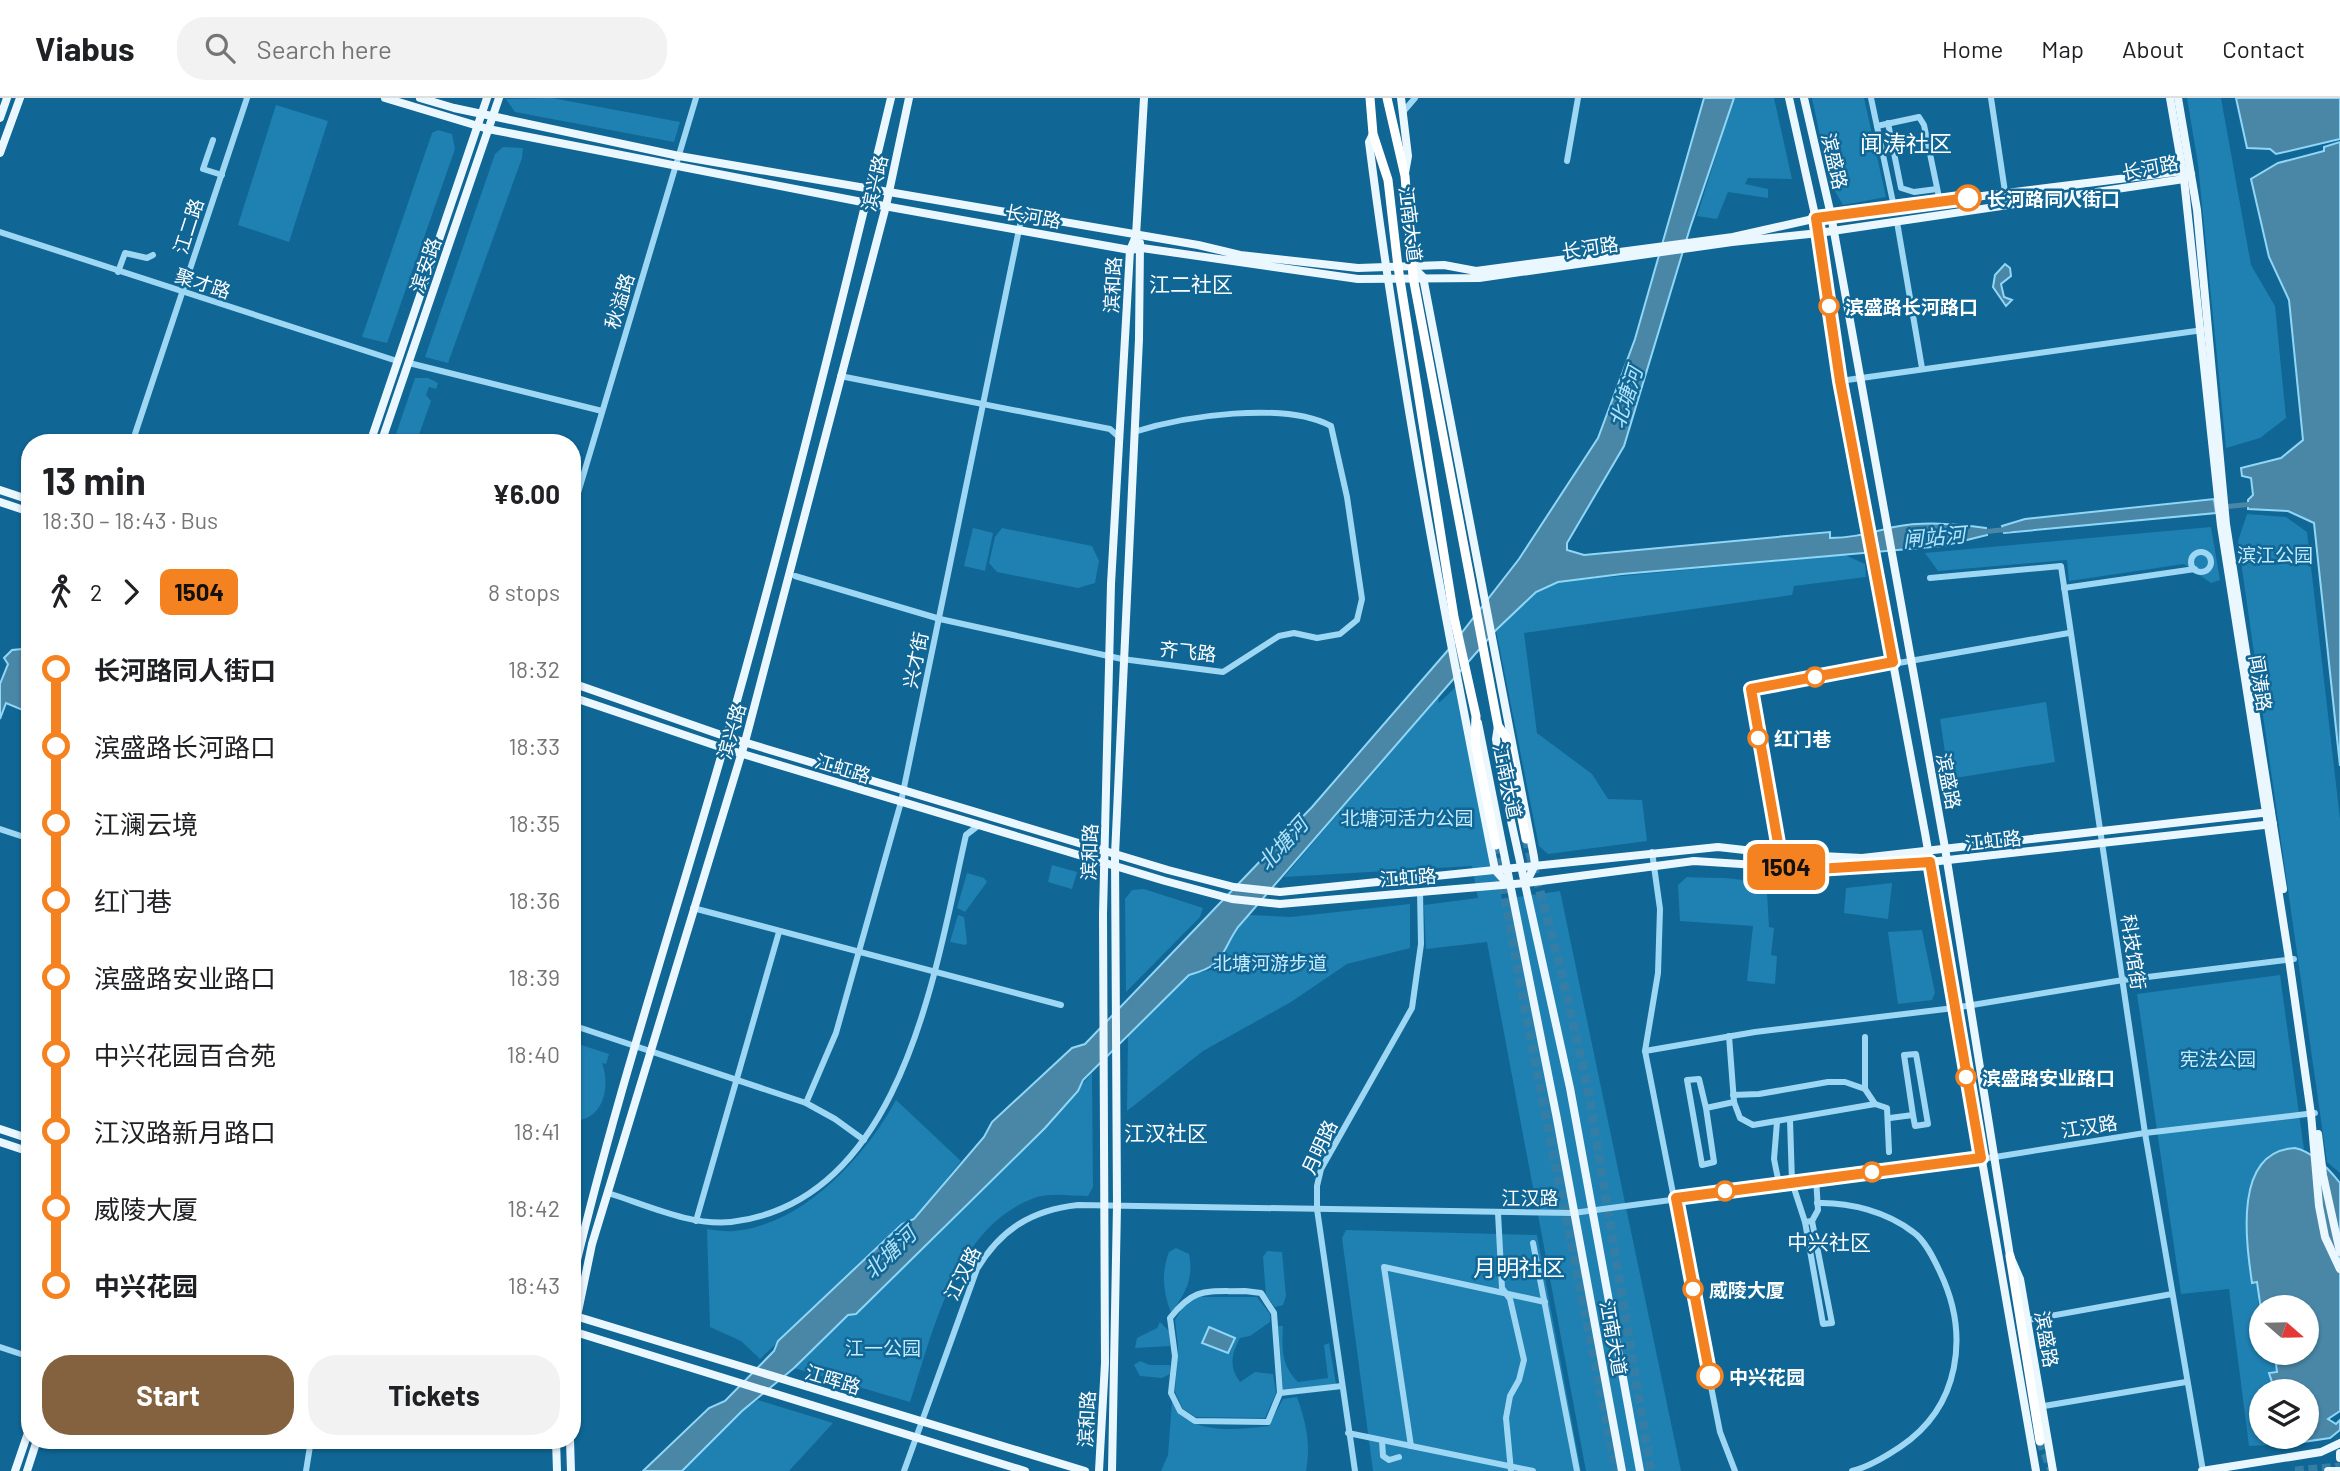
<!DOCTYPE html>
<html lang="en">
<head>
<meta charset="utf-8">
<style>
  :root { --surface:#fff; --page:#f2f2f2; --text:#202124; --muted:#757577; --line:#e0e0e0; --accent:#84613f }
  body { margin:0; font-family:Barlow,"Noto Sans SC",sans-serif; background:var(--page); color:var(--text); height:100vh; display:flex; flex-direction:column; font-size:26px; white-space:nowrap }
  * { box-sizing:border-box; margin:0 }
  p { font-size:23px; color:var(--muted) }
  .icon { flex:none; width:38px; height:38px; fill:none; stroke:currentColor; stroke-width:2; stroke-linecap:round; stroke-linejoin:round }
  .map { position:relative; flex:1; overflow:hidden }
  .sheet { position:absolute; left:21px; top:336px; width:560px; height:1015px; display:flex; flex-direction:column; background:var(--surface); border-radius:28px; box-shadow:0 2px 5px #0004 }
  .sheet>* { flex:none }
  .badge { padding:0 14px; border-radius:10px; font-size:24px; line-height:46px }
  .needle { width:46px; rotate:110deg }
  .controls { position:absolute; left:2249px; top:1197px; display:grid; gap:14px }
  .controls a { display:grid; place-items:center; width:70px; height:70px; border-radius:50%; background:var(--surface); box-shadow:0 2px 5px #0004; font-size:35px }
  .map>.badge { position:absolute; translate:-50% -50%; box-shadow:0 0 0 4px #fff }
  .legs { display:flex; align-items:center; gap:10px; height:77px; padding:0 21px; font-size:23px }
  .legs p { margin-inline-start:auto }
  .summary { display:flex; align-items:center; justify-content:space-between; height:119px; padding:0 21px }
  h1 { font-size:38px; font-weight:700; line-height:52px }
  .action { display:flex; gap:14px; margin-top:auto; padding:14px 21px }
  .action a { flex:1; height:80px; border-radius:28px; background:var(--accent); color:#fff; font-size:28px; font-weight:700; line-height:80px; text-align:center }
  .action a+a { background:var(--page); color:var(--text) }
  ul { padding:0 21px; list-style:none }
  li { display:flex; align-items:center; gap:24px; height:77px; font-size:26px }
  li i { display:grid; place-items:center; width:10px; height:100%; margin:0 9px; background:currentColor }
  li i::after { content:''; width:18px; height:18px; margin:-9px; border:5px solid; border-radius:50%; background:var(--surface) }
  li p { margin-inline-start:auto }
  li:first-child i { background:linear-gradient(#0000 50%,currentColor 0) }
  li:last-child i { background:linear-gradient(currentColor 50%,#0000 0) }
  header { display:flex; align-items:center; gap:42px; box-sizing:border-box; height:98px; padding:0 35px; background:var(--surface); border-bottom:2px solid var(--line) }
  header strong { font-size:33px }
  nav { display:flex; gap:38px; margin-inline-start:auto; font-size:24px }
  .search { width:490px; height:63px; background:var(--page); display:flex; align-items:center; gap:18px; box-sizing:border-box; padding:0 24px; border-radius:28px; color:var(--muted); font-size:26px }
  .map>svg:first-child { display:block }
  .green { fill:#1f80b2 }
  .water { fill:#4a87a7; stroke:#90d6f7; stroke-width:2 }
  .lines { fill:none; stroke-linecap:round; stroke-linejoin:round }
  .canal { stroke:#4a87a7; stroke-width:5 }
  .highway-tunnel { stroke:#347da5; stroke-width:9; stroke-dasharray:9 4.5; stroke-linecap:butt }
  .minor { stroke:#9ed7f4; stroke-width:6 }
  .major { stroke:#ebf7ff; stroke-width:8 }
  .highway { stroke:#fff; stroke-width:9 }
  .line-1-casing { stroke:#fff; stroke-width:16 }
  .line-1 { stroke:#f58220; stroke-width:10 }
  .stop-1-dot { fill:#fff; stroke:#f58220; stroke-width:3.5 }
  .labels { text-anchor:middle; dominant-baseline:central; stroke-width:5; stroke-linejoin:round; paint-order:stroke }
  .street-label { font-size:19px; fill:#fff; stroke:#106695 }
  .stop-label { font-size:19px; font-weight:bold; fill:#fff; stroke:#106695; text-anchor:start }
  .park-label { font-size:19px; fill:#c6ebfe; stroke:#106695 }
  .neighbourhood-label { font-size:21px; fill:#fff; stroke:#106695 }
  .water-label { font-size:21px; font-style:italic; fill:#b2e3fa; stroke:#106695 }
  .quarter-label { font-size:23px; fill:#fff; stroke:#106695 }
</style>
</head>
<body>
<header>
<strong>Viabus</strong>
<div class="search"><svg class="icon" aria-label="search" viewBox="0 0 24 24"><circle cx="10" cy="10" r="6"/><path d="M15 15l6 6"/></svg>Search here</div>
<nav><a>Home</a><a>Map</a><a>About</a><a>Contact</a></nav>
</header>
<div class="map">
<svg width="2340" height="1373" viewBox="0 0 2340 1373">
  <rect width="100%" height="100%" fill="#106695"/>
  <!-- green -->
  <g class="green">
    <path d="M552,0l128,24 -6,20 -159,-30 -9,-13z"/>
    <path d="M1734,0h40l18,81 -44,-1 -3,6 23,5v9l-40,-6 -11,27 -20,-3z"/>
    <path d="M1812,0h52l22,99 -43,8 -13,-22z"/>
    <path d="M2187,0h34l30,167 24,41 11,112 -26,20 -34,10 -28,-284z"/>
    <path d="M276,7l52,16 -39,121 -51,-17z"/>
    <path d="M438,32l14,4 3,15 -68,194 -25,-6 70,-204z"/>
    <path d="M503,49l20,1 -1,10 -74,205 -23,-6 70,-203z"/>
    <path d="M415,280h13l10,5 -2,6 -7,-2 -3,8 5,6 -15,42h-23z"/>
    <path d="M2247,416l39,3 21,15 33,287v354l-13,-11 -89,-621z"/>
    <path d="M2211,429l9,53 -9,3 -27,-19 -115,17 -2,-21 -129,11 -13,-18z"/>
    <path d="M973,430l20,5 -8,38 -21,-5z"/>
    <path d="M1002,430l90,18 7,15 -4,22 -17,5 -81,-16 -8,-9 6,-26z"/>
    <path d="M1845,457l20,9 1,13 -72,9 -2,9 -268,38 13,100 55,41 16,25 34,1 5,41 -99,13 -9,-8 -43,-216 40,-38 22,-10z"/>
    <path d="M1459,586l43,215 58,-8 121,580h-95l-99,-529 -61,7 -2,-44 54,-7 -6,-32 -188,11 154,-180 1,6z"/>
    <path d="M2046,604l9,60 -106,17 -9,-60z"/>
    <path d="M1052,767l25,7 -5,17 -24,-7z"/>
    <path d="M967,775l17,5 3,4 -22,30 -8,-4z"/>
    <path d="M1687,779c23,2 63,-3 80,15l2,35 5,1 -3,27 6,1 -2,28 -28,-3 6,-55 -73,-5 -2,-36z"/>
    <path d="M1892,785l-4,36 -44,-6 2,-25z"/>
    <path d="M1144,791l59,19 -3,9 -74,75 -1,-93 7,-9z"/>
    <path d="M1410,806v44l-63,16 -56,38 -88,49 -76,60 1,-76 61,-60 22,-5 13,-12 6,-20 19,-23 42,2z"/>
    <path d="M958,817l6,2 3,26 -2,2 -15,-3z"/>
    <path d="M1922,832l13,63 -3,7 -34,4 -10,-72z"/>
    <path d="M2280,877l24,175c-70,-16 -58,93 -52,132l5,-1 4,72h19c3,14 -7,23 -5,38h-14v46h27l1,7 -40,2 -20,-157 -48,5 -44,-300z"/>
    <path d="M572,944l37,12 -3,10 -4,-1c9,25 1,58 -30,58z"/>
    <path d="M1092,975l1,114 -5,9c-16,0 -39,-4 -54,2 -79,30 -100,131 -124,204l-116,-34 54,-53 8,-1 188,-186z"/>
    <path d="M896,1002l65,61 -47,58 -12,5 -142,135 -19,-18 -31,-14 -3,-98c9,1 18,3 27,2 69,-6 131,-74 162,-131z"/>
    <path d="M1346,1132l191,5 44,236h-208l-31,-233z"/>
    <path d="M1176,1150l13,6c5,25 -4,40 -18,59 -8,-21 -10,-40 -2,-61z"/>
    <path d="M1267,1153l15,1 4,44 -3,9 -8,2 -9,-12 -3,-38z"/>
    <path d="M1198,1199h59l13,17v8l-20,14 -10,2c-9,17 -11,28 0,44l15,-10 18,2 3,19 -11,25 -69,-1 -13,-8 -8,-17 3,-46 -3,-26 10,-16z"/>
    <path d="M1160,1224l9,9 1,15 -35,2 2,-10 20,-10z"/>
    <path d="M1278,1228h5c-1,23 -2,39 15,56l30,-4 -4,-33 5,-2 7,41 -53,6z"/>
    <path d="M1140,1263l10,4h20v9l-8,4 -22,-2 -6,-11z"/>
    <path d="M1297,1299c9,26 14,46 9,74h-145l7,-16 4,-54c15,35 65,29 97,25l14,-27z"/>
    <path d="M758,1302l75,23 -44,48h-107l60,-60z"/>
  </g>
  <!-- water -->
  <g class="water">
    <path d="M1704,0h30l-44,130 -66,218 -57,97v7l17,5 246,-23v6c24,0 42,-6 64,-11 31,-6 61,-3 92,1l1,7 -44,11 -321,28 -64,8 -22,10 -40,38 -258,297c-19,28 -12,38 -49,48l-106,105 -5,11 -33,37 -189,186 -8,1 -54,53 -52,43 -60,60h-39l66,-63 16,-7 49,-50 4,-10 124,-117 12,-5 70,-82 8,-15 80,-74 13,-4 227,-237 137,-158 70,-90 79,-121 37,-99z"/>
    <path d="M2236,0h104v41l-64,15 -6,-5 -23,-1z"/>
    <path d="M2340,44v624l-26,-243 -26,-12 -40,-2v-9l5,-5 -2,-17 -9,-2 -1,-8 40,-10 22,-18 -14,-140 -20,-43 -18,-78 27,-16 46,-12v-4z"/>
    <path d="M2005,166l5,4 1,8 -10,8 3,13 8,3 -6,6 -13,-19 2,-12z"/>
    <path d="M2214,401l2,14 -212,20 -2,-7 23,-7z"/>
    <path d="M22,551l8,4v60l-24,-10 -6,16v-35l8,-20 -4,-6 8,-8z"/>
    <path d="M2295,1050c18,4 34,21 45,35v228l-12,8 8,5 4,-4v10l-10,8 -41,6 -1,-7h18v-46h-31l-6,-18 8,-1 -1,-8 6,-1 -2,-10h26v-46l-45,3 -4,-28 -5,1c-6,-42 -19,-132 43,-135z"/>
    <path d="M1209,1229l26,11 -7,15 -26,-10z"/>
  </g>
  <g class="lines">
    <!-- canal -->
    <g class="canal">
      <path d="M2222,409l32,-3"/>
      <path d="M1982,434l28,-3"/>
    </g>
    <!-- highway-tunnel -->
    <g class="highway-tunnel">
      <path d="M1526,741l34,127 27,118 64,387"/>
      <path d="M1496,747c35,210 80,417 120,626"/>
      <path d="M2040,1343l12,30"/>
      <path d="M2295,1373l45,-4"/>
    </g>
    <!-- minor -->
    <g class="minor">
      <path d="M1871,0l23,109"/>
      <path d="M1991,0l16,107"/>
      <path d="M1403,14l12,-14"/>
      <path d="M1888,25l13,65 13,4 23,-3"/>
      <path d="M1877,28l42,-9 5,8 16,77"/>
      <path d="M213,42l-10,29 19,6"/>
      <path d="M1567,63l11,-63"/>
      <path d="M1897,124l25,146"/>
      <path d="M0,134l397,129"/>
      <path d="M118,174l7,-19 22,5 6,-3"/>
      <path d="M409,265l193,48"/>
      <path d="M840,278l270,53 10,9"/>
      <path d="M1840,283l363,-51"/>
      <path d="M132,345l115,-345"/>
      <path d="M572,415l124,-415"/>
      <circle cx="2201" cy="464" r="10"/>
      <path d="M795,478l145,43 182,40 101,13 56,-36 15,-3 23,5 23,-4 17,-14 5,-21 -15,-102 -16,-71c-47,-25 -147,-10 -197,6"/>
      <path d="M1930,480l131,-12 84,567 58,338"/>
      <path d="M2064,490l131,-19"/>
      <path d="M1751,591l318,-56"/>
      <path d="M0,731l30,10"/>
      <path d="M1652,754l8,57 -2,64 -13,78 75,381 15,39"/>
      <path d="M693,810l368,97"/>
      <path d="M572,927l234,78 29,16 29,21"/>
      <path d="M1729,938l5,66 6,16 13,7 122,-21 12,4 2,44"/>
      <path d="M1865,939v52l10,15"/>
      <path d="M1645,953l110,-19 199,-24 169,-28 171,-21"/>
      <path d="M1733,997l26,-1 69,-12h17l20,7"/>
      <path d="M806,1005l30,-70 65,-231 121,-587"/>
      <path d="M1706,1010l8,54 -12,3 -15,-85 12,-1 7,29 28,-6"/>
      <path d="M1890,1020l23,-3 2,11 13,-2 -12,-70 -12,1 9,60"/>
      <path d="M1790,1022l2,62 13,40 7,-1 6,-11 -2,-32"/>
      <path d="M1777,1024l-3,37 5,25"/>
      <path d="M608,1095c39,12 82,33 123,29 172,-20 204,-252 235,-387l13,-10"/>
      <path d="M1817,1105c33,-1 70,9 96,29 12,8 21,27 27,40 30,63 20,135 -40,175 -15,10 -31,20 -48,24"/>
      <path d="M1498,1115l4,75 8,11 14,61 -5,20 -9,16 -4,22 5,53"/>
      <path d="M696,1123l83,-289"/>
      <path d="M1805,1124l18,102 9,-1 -20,-102"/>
      <path d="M1533,1145l44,228"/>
      <path d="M1245,1193l16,2 13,20 6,80 -12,29 -73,-1 -15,-10 -9,-18 4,-37 -5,-38c25,-32 37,-26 75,-27z"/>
      <path d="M2028,1222l144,-26"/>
      <path d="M0,1249l30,10"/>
      <path d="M1280,1295l62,-7"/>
      <path d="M2044,1308l142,-24"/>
      <path d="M1348,1335l185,38"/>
      <path d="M1382,1342l1,16 6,4 10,-3"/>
      <path d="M1411,1348l-27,-179 161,35"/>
      <path d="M306,1373l5,-31"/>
      <path d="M904,1373l73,-202c24,-40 55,-59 101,-64l495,8 422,-56 150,-24 170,-20"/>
      <path d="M1355,1373l-38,-262v-23l4,-17 91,-161 9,-64 -1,-52"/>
    </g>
    <!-- major -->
    <g class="major">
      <path d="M385,0l103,31 374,73 268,48 12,-2 216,31 121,-1 253,-36 87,-9 365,-54 7,-5 -8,-3 -352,44 -98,22 -257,34 -32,-6 -86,3 -118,-13 -42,-10 -519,-89 -225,-48 -34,-10"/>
      <path d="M1401,0l7,58 -3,17"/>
      <path d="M1789,0l30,135 21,148 85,452 111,638"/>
      <path d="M1804,0l27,117 114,633 65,408 10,23 33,192"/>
      <path d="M2170,0l14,81 37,347 68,433 22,155 8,92 6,31 15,32"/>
      <path d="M2178,0l19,112 29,314 57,365"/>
      <path d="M0,20l7,-20"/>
      <path d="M1373,36l-4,8c31,245 78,486 126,728l13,14"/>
      <path d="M0,55l20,-55"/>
      <path d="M1419,175l4,4 111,580 1,8 -9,18"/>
      <path d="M370,345l117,-345"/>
      <path d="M381,345l118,-345"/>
      <path d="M0,392l30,10"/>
      <path d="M0,404l30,10"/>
      <path d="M572,585l155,54 441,133 66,17 46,5 438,-45 62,7 82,4 409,-46"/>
      <path d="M572,599l151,51 442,133 67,18 48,5 246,-21 168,-22 123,8 113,-7 343,-38"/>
      <path d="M1478,625l79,396 65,352"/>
      <path d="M1498,628l-2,13 6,41 68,308 70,383"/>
      <path d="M0,1031l30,10"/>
      <path d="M2318,1036l5,41 17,77"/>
      <path d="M0,1044l30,10"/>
      <path d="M572,1183c43,-184 103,-363 155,-545 60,-211 113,-425 164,-638"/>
      <path d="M572,1217l513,156"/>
      <path d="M572,1233l453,140"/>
      <path d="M572,1270l2,-37 18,-87 153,-502 141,-536 23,-108"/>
      <path d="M556,1342l1,31"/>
      <path d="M570,1342l1,31"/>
      <path d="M2340,1355v5"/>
      <path d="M15,1373l15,-44"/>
      <path d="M27,1373l10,-31"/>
      <path d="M1099,1373l6,-108 -2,-449 8,-330 19,-334 6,-14 8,-138"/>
      <path d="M1112,1373l5,-265 -2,-351 24,-516 1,-96"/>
      <path d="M2202,1373l119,-19 19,-9"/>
      <path d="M2328,1373h11"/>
    </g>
    <!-- highway -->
    <g class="highway">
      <path d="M1370,0l3,36 15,46 10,87 56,350 22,99 -1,26 21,103"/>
      <path d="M1387,0l18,78 8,101 85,449 8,11 20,102"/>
      <path d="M2010,1158l30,185"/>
    </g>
  </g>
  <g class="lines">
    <defs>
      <path id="line-1" d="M1710,1278l-34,-178 305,-40 -51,-296 -113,7 -35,-3 -31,-177 142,-27 -53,-281 -24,-163 152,-20"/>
    </defs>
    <!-- line-1 casing -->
    <use href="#line-1" class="line-1-casing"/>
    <!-- line-1 -->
    <use href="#line-1" class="line-1"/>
  </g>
  <!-- markers -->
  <g class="stop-1-dot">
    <circle cx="1968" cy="100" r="12"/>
    <circle cx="1829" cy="208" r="9"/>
    <circle cx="1815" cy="579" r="9"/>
    <circle cx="1758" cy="640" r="9"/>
    <circle cx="1966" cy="979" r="9"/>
    <circle cx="1872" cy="1074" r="9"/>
    <circle cx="1725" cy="1093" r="9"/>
    <circle cx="1693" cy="1191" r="9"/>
    <circle cx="1710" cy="1278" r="12"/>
  </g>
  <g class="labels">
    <!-- street labels -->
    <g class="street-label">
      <text transform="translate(1835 63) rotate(77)">滨盛路</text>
      <text transform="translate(2150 69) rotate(-11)">长河路</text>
      <text transform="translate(874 85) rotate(-77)">滨兴路</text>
      <text transform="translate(1033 118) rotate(10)">长河路</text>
      <text transform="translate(1411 126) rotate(83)">江南大道</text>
      <text transform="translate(188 128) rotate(-72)">江二路</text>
      <text transform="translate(1590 149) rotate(-8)">长河路</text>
      <text transform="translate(425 167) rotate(-71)">滨安路</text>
      <text transform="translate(203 185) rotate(18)">聚才路</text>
      <text transform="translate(1112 187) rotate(-87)">滨和路</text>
      <text transform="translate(619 203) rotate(-73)">秋溢路</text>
      <text transform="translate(1188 553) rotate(6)">齐飞路</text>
      <text transform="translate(915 562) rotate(-78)">兴才街</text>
      <text transform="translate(2261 585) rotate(81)">闻涛路</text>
      <text transform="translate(731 633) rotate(-74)">滨兴路</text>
      <text transform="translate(843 670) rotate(17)">江虹路</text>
      <text transform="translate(1508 683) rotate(78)">江南大道</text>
      <text transform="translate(1949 683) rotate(79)">滨盛路</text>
      <text transform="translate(1993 742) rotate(-6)">江虹路</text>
      <text transform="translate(1089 754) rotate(-88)">滨和路</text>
      <text transform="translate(1408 779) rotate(-4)">江虹路</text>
      <text transform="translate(2134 854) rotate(82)">科技馆街</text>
      <text transform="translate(2089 1028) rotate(-9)">江汉路</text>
      <text transform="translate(1319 1049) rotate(-65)">月明路</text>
      <text x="1530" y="1099">江汉路</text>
      <text transform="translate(962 1175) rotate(-64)">江汉路</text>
      <text transform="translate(1614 1240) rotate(80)">江南大道</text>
      <text transform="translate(2047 1241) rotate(80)">滨盛路</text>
      <text transform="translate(833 1281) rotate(17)">江晖路</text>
      <text transform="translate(1086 1321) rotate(-87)">滨和路</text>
    </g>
    <!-- stop labels -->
    <g class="stop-label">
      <text x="1987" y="100">长河路同人街口</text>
      <text x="1845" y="208">滨盛路长河路口</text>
      <text x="1774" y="640">红门巷</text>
      <text x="1982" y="979">滨盛路安业路口</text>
      <text x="1709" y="1191">威陵大厦</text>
      <text x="1729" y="1278">中兴花园</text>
    </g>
    <!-- park labels -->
    <g class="park-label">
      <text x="2275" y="456">滨江公园</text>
      <text x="1407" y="719">北塘河活力公园</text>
      <text x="1270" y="864">北塘河游步道</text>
      <text x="2218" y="960">宪法公园</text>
      <text x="883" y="1249">江一公园</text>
    </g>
    <!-- neighbourhood labels -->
    <g class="neighbourhood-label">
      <text x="1191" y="185">江二社区</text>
      <text x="1166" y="1034">江汉社区</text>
      <text x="1829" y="1143">中兴社区</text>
    </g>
    <!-- water labels -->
    <g class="water-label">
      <text transform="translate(1625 299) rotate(-72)">北塘河</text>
      <text transform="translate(1934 438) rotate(-5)">闸站河</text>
      <text transform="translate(1282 745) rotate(-48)">北塘河</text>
      <text transform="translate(889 1154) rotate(-44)">北塘河</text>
    </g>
    <!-- quarter labels -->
    <g class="quarter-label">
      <text x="1906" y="45">闻涛社区</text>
      <text x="1519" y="1169">月明社区</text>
    </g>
  </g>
</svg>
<div class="controls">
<a><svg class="needle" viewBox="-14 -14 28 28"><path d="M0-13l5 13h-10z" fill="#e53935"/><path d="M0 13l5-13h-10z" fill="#757577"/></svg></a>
<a><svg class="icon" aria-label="layers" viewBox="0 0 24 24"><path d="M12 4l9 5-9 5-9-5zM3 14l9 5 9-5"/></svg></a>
</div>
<b class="badge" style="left:1786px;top:769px;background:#f58220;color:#111">1504</b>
<section class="sheet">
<div class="summary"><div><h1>13 min</h1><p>18:30 – 18:43 · Bus</p></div><b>¥6.00</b></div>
<div class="legs"><svg class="icon" aria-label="walk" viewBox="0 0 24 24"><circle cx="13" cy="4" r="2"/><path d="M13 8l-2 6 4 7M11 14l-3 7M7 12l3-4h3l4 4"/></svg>2<svg class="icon" aria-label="forward" viewBox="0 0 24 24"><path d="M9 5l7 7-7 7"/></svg><b class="badge" style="background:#f58220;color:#111">1504</b><p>8 stops</p></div>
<ul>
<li><i style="color:#f58220"></i><b>长河路同人街口</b><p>18:32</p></li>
<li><i style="color:#f58220"></i><span>滨盛路长河路口</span><p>18:33</p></li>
<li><i style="color:#f58220"></i><span>江澜云境</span><p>18:35</p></li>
<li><i style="color:#f58220"></i><span>红门巷</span><p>18:36</p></li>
<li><i style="color:#f58220"></i><span>滨盛路安业路口</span><p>18:39</p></li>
<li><i style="color:#f58220"></i><span>中兴花园百合苑</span><p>18:40</p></li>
<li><i style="color:#f58220"></i><span>江汉路新月路口</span><p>18:41</p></li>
<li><i style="color:#f58220"></i><span>威陵大厦</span><p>18:42</p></li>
<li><i style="color:#f58220"></i><b>中兴花园</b><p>18:43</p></li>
</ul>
<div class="action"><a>Start</a><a>Tickets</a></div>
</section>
</div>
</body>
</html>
